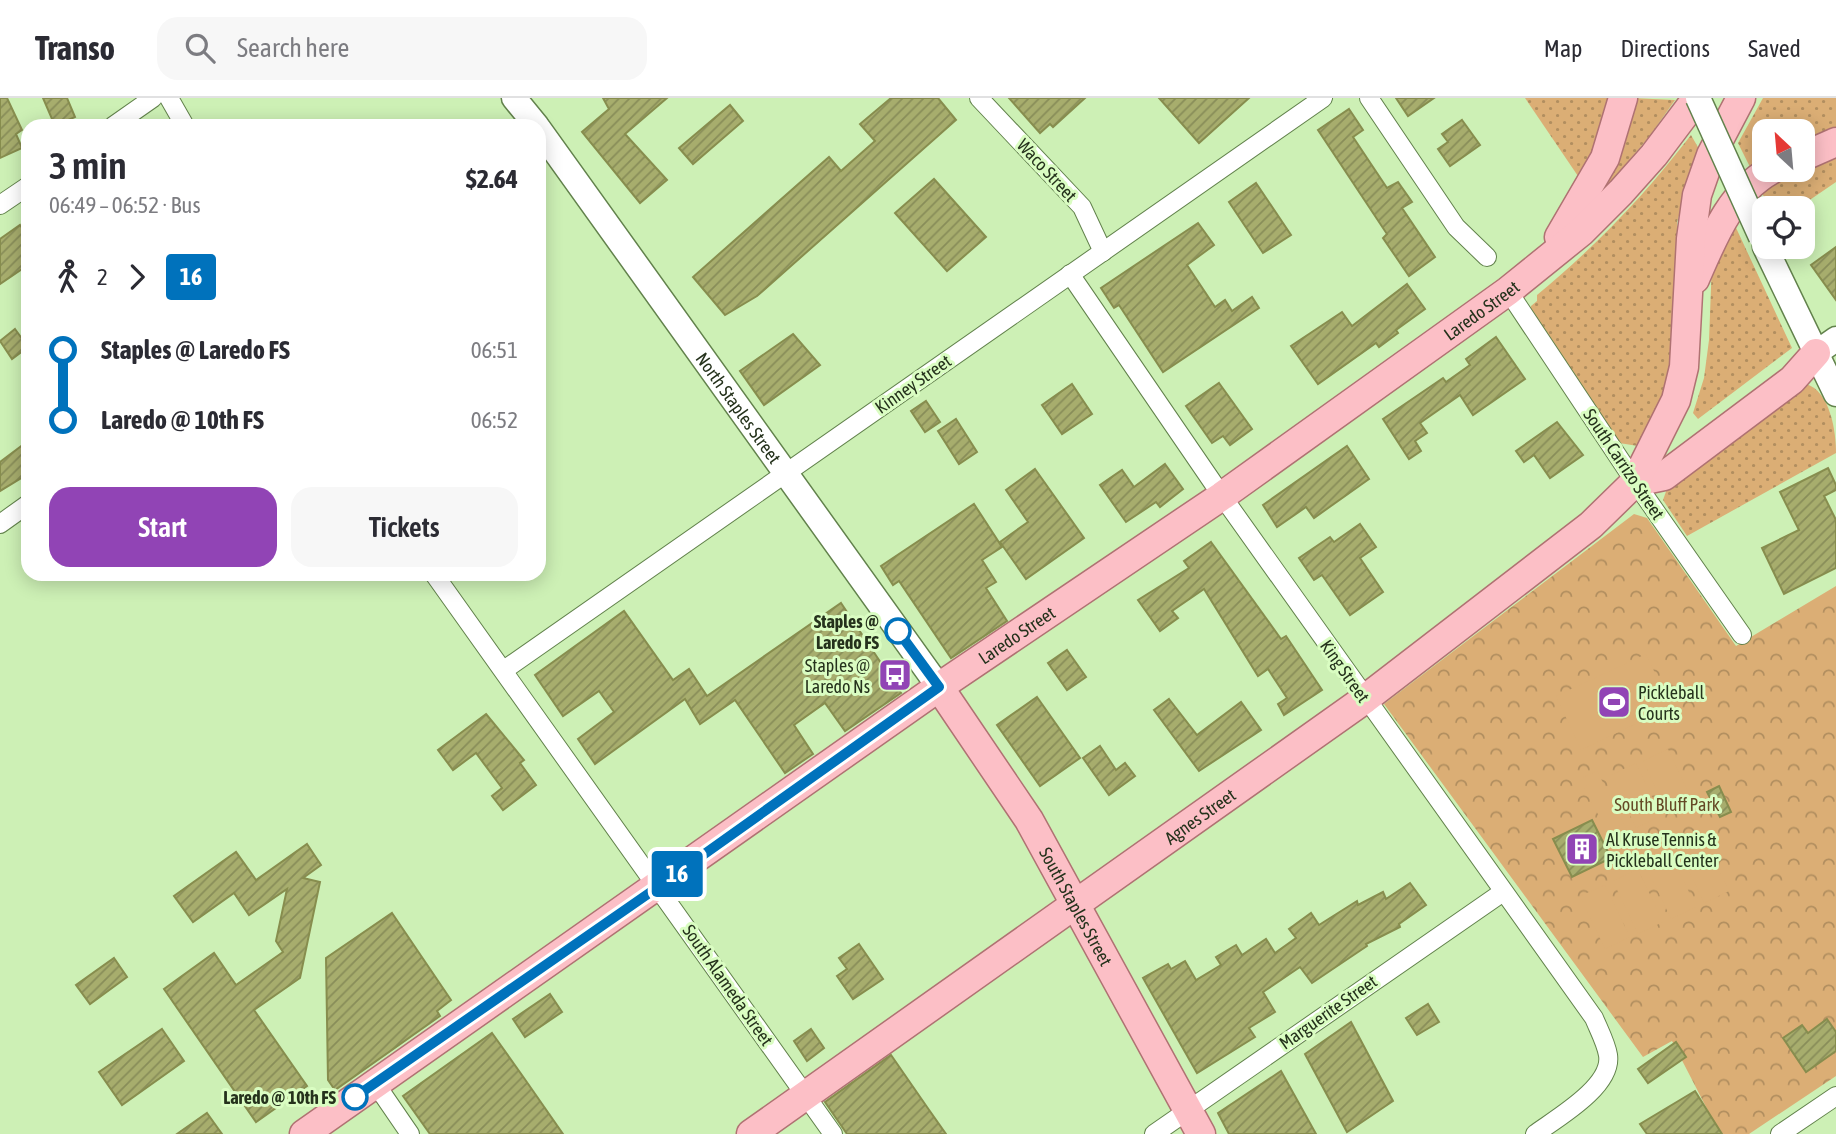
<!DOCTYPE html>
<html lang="en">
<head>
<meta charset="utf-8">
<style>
  :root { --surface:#fff; --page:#f7f7f7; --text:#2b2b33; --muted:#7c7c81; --line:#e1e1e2; --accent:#9144b5 }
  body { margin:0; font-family:"Asap Condensed",sans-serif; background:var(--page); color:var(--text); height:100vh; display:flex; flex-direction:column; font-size:26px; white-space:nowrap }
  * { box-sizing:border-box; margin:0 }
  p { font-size:23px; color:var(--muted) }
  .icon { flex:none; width:38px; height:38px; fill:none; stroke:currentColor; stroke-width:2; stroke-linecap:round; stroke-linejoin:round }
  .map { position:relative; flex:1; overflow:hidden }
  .sheet { position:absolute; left:21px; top:21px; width:525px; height:462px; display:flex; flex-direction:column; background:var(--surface); border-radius:21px; box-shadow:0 4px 18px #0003 }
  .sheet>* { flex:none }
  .badge { padding:0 14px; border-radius:5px; font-size:24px; line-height:46px }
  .needle { width:46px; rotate:334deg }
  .buttons { position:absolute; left:1752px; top:21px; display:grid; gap:14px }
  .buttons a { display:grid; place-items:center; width:63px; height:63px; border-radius:14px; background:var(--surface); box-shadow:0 4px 18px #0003; font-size:35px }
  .map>.badge { position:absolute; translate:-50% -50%; box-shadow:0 0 0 4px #fff }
  .legs { display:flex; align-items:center; gap:10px; height:77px; padding:0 28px; font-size:23px }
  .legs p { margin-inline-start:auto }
  .overview { display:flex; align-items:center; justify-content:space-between; height:119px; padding:0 28px }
  h1 { font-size:38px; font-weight:600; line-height:52px }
  .button { display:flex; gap:14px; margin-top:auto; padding:14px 28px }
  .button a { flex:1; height:80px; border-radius:21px; background:var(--accent); color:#fff; font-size:28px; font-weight:600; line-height:80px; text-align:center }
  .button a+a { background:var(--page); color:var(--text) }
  ul { padding:0 28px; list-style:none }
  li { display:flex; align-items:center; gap:24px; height:70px; font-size:26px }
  li i { display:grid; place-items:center; width:10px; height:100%; margin:0 9px; background:currentColor }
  li i::after { content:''; width:18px; height:18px; margin:-9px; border:5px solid; border-radius:50%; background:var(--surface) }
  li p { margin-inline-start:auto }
  li:first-child i { background:linear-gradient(#0000 50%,currentColor 0) }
  li:last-child i { background:linear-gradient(currentColor 50%,#0000 0) }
  header { display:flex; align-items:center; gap:42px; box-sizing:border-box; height:98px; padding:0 35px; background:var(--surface); border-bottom:2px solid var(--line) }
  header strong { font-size:33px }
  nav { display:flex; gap:38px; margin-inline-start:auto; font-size:24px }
  .search { width:490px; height:63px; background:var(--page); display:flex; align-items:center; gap:18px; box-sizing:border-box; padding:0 24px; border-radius:21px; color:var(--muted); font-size:26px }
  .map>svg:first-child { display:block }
  .grass { fill:url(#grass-dots) }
  .park { fill:url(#park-crowns) }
  .pitch { fill:#dbae75 }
  .building { fill:url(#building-hatch); stroke:#878d4e; stroke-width:2 }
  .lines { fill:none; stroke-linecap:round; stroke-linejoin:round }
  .street-casing { stroke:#62824c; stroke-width:20 }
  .secondary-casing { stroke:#62824c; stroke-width:27 }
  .primary-casing { stroke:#af7272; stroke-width:31 }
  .street { stroke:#fff; stroke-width:18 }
  .secondary { stroke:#fff; stroke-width:24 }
  .primary { stroke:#fcbfc6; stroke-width:28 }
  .secondary-bridge-casing { stroke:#62824c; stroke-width:27; stroke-linecap:butt }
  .secondary-bridge { stroke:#fff; stroke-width:24 }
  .line-1-casing { stroke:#fff; stroke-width:16 }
  .line-1 { stroke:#0072bc; stroke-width:10 }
  .stop-1-dot { fill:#fff; stroke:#0072bc; stroke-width:3.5 }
  .labels { text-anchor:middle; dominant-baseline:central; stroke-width:6; stroke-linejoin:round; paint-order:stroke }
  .street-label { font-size:18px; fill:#25321c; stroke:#dafdc2 }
  .stop-label { font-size:18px; font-weight:bold; fill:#25321c; stroke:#dafdc2; text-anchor:end }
  .poi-label { font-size:18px; fill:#25321c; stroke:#dafdc2; text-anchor:start }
  .park-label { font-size:18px; fill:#654925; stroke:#dafdc2 }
</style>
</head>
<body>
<header>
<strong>Transo</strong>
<div class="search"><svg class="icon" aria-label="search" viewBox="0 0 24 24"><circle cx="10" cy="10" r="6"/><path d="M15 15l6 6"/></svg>Search here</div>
<nav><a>Map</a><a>Directions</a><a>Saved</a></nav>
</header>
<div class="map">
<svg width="1836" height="1036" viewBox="0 0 1836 1036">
  <defs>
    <pattern id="grass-dots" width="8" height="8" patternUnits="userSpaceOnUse" patternTransform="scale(1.75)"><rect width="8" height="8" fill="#dbae75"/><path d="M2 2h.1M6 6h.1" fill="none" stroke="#b18e5f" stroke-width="1.8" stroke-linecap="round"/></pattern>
    <pattern id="park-crowns" width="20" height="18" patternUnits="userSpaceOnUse" patternTransform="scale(1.75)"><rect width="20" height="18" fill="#dbae75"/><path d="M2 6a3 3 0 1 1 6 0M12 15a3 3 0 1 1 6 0" fill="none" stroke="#b18e5f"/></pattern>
    <pattern id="building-hatch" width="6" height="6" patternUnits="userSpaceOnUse" patternTransform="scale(1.75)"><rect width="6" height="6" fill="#a7ad6d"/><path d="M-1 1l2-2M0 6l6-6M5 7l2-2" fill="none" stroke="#888d59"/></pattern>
  </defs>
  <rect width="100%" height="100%" fill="#cdf0b5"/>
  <!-- grass -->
  <g class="grass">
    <path d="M1525,0h88l-31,84z"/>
    <path d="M1631,0l44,2 -26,37 -41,48 -6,-4z"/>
    <path d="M1763,0h73v34l-33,16 -1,-17h-38v33l-12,7 -14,-28z"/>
    <path d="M1691,37l8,14 -22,73 -1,115 -8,41 -13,38 -17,30 -19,-3 -88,-132v-5l6,-5v-6c58,-48 108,-100 154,-160z"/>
    <path d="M1836,50v34l-38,26h-29l-11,-24 21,-14h23z"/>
    <path d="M1731,119l61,131 -94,71 -5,-6 11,-35 5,-38 3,-78z"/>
    <path d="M1806,286c24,7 30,47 30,69l-149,83 -24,-36 6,-17z"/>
  </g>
  <!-- park -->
  <path class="park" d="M1634,416l13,4 89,128 100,-60v490l-87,58h-29l-48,-93 -29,16 -259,-353z"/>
  <!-- pitch -->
  <g class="pitch">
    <path d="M1646,556l25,53 -90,43 -25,-54z"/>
    <path d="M1668,651l25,53 -25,12 -25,-53z"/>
    <path d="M1636,665l25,53 -25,12 -25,-53z"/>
    <path d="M1597,673l31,61 -2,1 4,9 -14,6 -32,-60 3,-2 -4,-9z"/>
    <path d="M1704,741l25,52 -25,12 -25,-53z"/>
    <path d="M1671,756l25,53 -25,12 -25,-53z"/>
    <path d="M1638,771l25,53 -25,12 -25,-53z"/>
    <path d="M1605,787l25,52 -25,12 -25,-53z"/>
  </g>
  <!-- building -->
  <g class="building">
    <path d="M0,0h7l15,32 -6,4 6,14 -22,10z"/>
    <path d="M43,0h24l8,19 -20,9z"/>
    <path d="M603,0h64l-42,36 42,46 -27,23 -58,-71 27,-23z"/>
    <path d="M891,0h47l18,22 -199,176 -32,19 -32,-38 136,-120 12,14 34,-30 -15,-17z"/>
    <path d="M1009,0h76l-32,29 -3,-3 -10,9z"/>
    <path d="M1159,0h90l-50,45z"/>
    <path d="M1396,0h38l-26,18z"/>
    <path d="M730,7l13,16 -50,43 -14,-16z"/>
    <path d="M1349,11l14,21 -10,7 34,51 11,-6 14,20 -10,6 33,49 -26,19 -26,-38 4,-4 -69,-104z"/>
    <path d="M1462,22l18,25 -30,21 -12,-17 10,-7 -6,-8z"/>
    <path d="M934,81l52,58 -39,34 -52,-58z"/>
    <path d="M1256,85l35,52 -28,18 -34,-51z"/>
    <path d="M1198,125l16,22 -27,20 28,42 10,-7 7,11 20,-14 7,11 -96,64 -44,-67 -5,3 -13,-20z"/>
    <path d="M20,127l8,11v29l-28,19v-45z"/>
    <path d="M1836,149v53l-25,-35z"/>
    <path d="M1407,186l18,25 -29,21 2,3 -19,14 -3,-4 -58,41 -27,-38 51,-34 10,14z"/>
    <path d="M15,231l13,18 -16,12 -12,-18z"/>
    <path d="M793,236l27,31 -56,40 -24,-34z"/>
    <path d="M1496,239l29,42 -52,36 -13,-20 -40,28 7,10 -12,8 6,10 -12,8 -26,-40 60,-41 3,4 24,-17 -4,-6z"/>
    <path d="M1219,285l33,46 -22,16 -7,-9 -11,7 -26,-37z"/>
    <path d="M1072,286l20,30 -30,20 -20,-29z"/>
    <path d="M926,303l14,21 -15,10 -14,-21z"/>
    <path d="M956,321l21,33 -18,12 -21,-33z"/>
    <path d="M1557,324l26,33 -33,23 -16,-23 -10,7 -8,-11z"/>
    <path d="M28,343v33l-28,17v-29z"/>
    <path d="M1347,348l22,33 -55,39 -8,-11 -29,20 -14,-22z"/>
    <path d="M1165,366l18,25 -23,18 -4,-5 -30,20 -26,-37 22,-15 12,17z"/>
    <path d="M1828,370l8,17v5l-12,6 12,24v48l-52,26 -22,-46 37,-18 -19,-38z"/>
    <path d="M1035,371l49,69 -58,41 -26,-37 28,-20 -22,-32z"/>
    <path d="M974,406l28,43 -20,13 14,22 -10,6 21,33 -56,37 -52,-77 -6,4 -12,-19z"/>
    <path d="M1360,426l16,23 -16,11 23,34 -33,23 -28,-40 -8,5 -15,-22 31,-21 4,5z"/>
    <path d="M1211,444l70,97 5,-3 36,54 -38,25 -6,-11 9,-6 -19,-29 -10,7 -54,-87 -32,22 6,7 -18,13 -22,-31 51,-32 -5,-7z"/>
    <path d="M841,505l60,90 -56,38 -20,-28 -31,22 19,29 -28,19 -50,-73 -35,24 -15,-25 -90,65 -17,-25 36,-27 -15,-21 -36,25 -28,-41 89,-64 49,69 16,-11 18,27z"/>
    <path d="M1067,552l19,27 -19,13 -19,-27z"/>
    <path d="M1037,599l43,61 -40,28 -43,-61z"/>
    <path d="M1169,601l28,36 44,-33 20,28 -62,41 -45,-61z"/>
    <path d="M486,616l38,46 -4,3 16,22 -33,25 -11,-14 10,-8 -26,-35 -23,17 -15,-20z"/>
    <path d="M1100,648l16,24 9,-7 10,13 -26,19 -26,-37z"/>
    <path d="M1719,688l12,26 -11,5 -13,-25z"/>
    <path d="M1592,722l19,38 -39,19 -19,-38z"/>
    <path d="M307,746l14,21 -18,13 17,4 -20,96 -46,32 53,76 -51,36 -92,-133 50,-36 22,32 47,-33 -7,-11 11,-52 -38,26 -15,-22 -41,29 -19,-26 62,-44 20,28z"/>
    <path d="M1410,785l16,22 -27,19 1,3 -34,17 1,2 -55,37 -12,-16 -37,25 12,20 -26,16 6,9 -58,36 -54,-95 25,-14 3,5 14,-8 11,19 25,-15 -5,-8 20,-12 6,10 24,-16 9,14 21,-15 -7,-9 22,-16 8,12 38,-24 1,4 25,-13 3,7z"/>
    <path d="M392,815l59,87 -14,11 3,5 -105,74 -7,-10 -2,-122z"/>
    <path d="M859,846l24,35 -30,20 -16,-23 10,-7 -8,-11z"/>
    <path d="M114,860l13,19 -37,27 -14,-19z"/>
    <path d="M550,896l12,18 -37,25 -12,-18z"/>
    <path d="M1428,906l11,18 -22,13 -11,-17z"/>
    <path d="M1827,921l9,13v19l-30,21 -23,-34 19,-13 6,8z"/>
    <path d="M1351,924l42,79 -46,31 -42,-78z"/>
    <path d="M162,931l22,32 -62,44 -23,-33z"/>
    <path d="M811,931l13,19 -17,13 -13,-20z"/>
    <path d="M492,935l32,45 39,56h-133l-27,-38z"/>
    <path d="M1676,944l10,15 -38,26 -10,-14z"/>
    <path d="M891,957l36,52 19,27h-99l-22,-32z"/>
    <path d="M1281,973l35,63h-87l-11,-21z"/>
    <path d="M1695,993l27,43h-75l-7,-10z"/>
    <path d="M207,1015l15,21h-45z"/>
  </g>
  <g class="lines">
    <defs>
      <g id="street">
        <path d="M169,0l16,28"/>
        <path d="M979,0l103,109 21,45"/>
        <path d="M1369,0l87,129 31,30"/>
        <path d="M113,28l40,-28"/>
        <path d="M0,107l28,-19"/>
        <path d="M1070,176l152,222 372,522c5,12 12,25 14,37 5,31 -51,63 -73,79"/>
        <path d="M1508,193l127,191 107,153"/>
        <path d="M0,426l28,-20"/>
        <path d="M434,476l399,560"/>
        <path d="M504,572l819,-572"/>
        <path d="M375,985l35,51"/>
        <path d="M1154,1036l349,-242"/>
        <path d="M1780,1036l56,-38"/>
      </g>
      <g id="secondary">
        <path d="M514,0l23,28"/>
        <path id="s1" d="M539,31l400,558"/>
        <path d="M1765,149l71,147"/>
        <path d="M1816,255l20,-14"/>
      </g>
      <g id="primary">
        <path d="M1802,59l34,-15"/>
        <path d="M1559,139l46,-79 18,-60"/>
        <path d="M1695,181c18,-41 35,-86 76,-109"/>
        <path d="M1635,384l29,-6 128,-96 24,-27"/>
        <path id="s2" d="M939,589l90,133 172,314"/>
        <path id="s3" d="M304,1036l635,-447 283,-191 286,-205 73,-59 40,-40 33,-37 43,-57"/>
        <path id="s4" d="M751,1036l614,-435 226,-174 44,-43 41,-82 8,-33 7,-128 6,-44 14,-40 30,-57"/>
      </g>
    </defs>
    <!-- street casing -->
    <use href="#street" class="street-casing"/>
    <!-- secondary casing -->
    <use href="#secondary" class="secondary-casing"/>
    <!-- primary casing -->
    <use href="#primary" class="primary-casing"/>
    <!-- street -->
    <use href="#street" class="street"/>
    <!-- secondary -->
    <use href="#secondary" class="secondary"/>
    <!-- primary -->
    <use href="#primary" class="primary"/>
    <defs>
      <path id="secondary-bridge" d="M1698,0l63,139"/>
    </defs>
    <!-- secondary-bridge casing -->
    <use href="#secondary-bridge" class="secondary-bridge-casing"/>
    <!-- secondary-bridge -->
    <use href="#secondary-bridge" class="secondary-bridge"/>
  </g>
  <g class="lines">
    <defs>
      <path id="line-1" d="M355,999l303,-210 281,-200 -41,-56"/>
    </defs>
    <!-- line-1 casing -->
    <use href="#line-1" class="line-1-casing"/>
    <!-- line-1 -->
    <use href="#line-1" class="line-1"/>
  </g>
  <!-- icons -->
  <defs>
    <symbol id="bus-square" viewBox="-11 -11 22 22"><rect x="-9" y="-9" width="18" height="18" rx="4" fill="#9144b5" stroke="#dafdc2"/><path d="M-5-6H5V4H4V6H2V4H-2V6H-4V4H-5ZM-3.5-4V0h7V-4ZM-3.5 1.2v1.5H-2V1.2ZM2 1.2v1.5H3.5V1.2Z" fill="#fff"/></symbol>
    <symbol id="stadium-square" viewBox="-11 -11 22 22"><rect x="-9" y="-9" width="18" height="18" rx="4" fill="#9144b5" stroke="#dafdc2"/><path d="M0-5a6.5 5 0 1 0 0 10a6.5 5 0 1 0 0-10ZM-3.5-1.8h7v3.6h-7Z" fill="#fff"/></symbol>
    <symbol id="building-square" viewBox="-11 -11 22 22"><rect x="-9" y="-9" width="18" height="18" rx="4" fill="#9144b5" stroke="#dafdc2"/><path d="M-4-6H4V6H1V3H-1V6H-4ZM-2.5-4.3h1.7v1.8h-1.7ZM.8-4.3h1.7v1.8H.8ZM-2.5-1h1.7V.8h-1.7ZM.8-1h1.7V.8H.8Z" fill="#fff"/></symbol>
  </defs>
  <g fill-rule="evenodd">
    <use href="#bus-square" x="876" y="558" width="38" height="38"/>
    <use href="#stadium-square" x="1595" y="585" width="38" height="38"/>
    <use href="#building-square" x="1563" y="732" width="38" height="38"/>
  </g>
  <!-- markers -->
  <g class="stop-1-dot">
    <circle cx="898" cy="533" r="12"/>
    <circle cx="355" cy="999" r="12"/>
  </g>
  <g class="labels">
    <!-- street labels -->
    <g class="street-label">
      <text transform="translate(1047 72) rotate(47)">Waco Street</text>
      <text stroke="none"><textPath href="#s3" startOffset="1437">Laredo Street</textPath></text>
      <text transform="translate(913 286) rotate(-35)">Kinney Street</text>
      <text stroke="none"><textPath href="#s1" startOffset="343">North Staples Street</textPath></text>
      <text transform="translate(1624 366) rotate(56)">South Carrizo Street</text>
      <text stroke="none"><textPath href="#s3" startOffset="870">Laredo Street</textPath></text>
      <text transform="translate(1345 573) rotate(55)">King Street</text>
      <text stroke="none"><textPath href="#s4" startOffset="550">Agnes Street</textPath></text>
      <text stroke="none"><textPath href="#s2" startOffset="259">South Staples Street</textPath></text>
      <text transform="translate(728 887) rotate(55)">South Alameda Street</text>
      <text transform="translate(1328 914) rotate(-35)">Marguerite Street</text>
    </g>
    <!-- stop labels -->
    <g class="stop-label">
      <text x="879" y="523">Staples @<tspan x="879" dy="21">Laredo FS</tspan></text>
      <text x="336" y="999">Laredo @ 10th FS</text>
    </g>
    <!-- poi labels -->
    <g class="poi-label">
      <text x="870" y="567" text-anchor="end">Staples @<tspan x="870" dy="21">Laredo Ns</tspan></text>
      <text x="1638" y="594">Pickleball<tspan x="1638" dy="21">Courts</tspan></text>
      <text x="1606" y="741">Al Kruse Tennis &amp;<tspan x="1606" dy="21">Pickleball Center</tspan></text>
    </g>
    <!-- park labels -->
    <g class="park-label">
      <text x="1667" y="706">South Bluff Park</text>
    </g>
  </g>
</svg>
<div class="buttons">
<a><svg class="needle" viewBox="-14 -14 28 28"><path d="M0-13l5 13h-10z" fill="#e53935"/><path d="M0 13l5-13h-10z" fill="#7c7c81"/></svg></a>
<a><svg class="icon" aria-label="locate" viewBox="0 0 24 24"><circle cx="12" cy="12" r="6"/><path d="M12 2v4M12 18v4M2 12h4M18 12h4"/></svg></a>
</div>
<b class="badge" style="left:677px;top:776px;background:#0072bc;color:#fff">16</b>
<section class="sheet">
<div class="overview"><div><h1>3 min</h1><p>06:49 – 06:52 · Bus</p></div><b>$2.64</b></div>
<div class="legs"><svg class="icon" aria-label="walk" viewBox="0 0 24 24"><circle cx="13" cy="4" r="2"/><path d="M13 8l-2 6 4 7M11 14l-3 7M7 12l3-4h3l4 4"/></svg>2<svg class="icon" aria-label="forward" viewBox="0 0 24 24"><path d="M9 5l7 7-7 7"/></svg><b class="badge" style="background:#0072bc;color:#fff">16</b></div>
<ul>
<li><i style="color:#0072bc"></i><b>Staples @ Laredo FS</b><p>06:51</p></li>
<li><i style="color:#0072bc"></i><b>Laredo @ 10th FS</b><p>06:52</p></li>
</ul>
<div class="button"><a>Start</a><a>Tickets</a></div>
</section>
</div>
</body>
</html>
